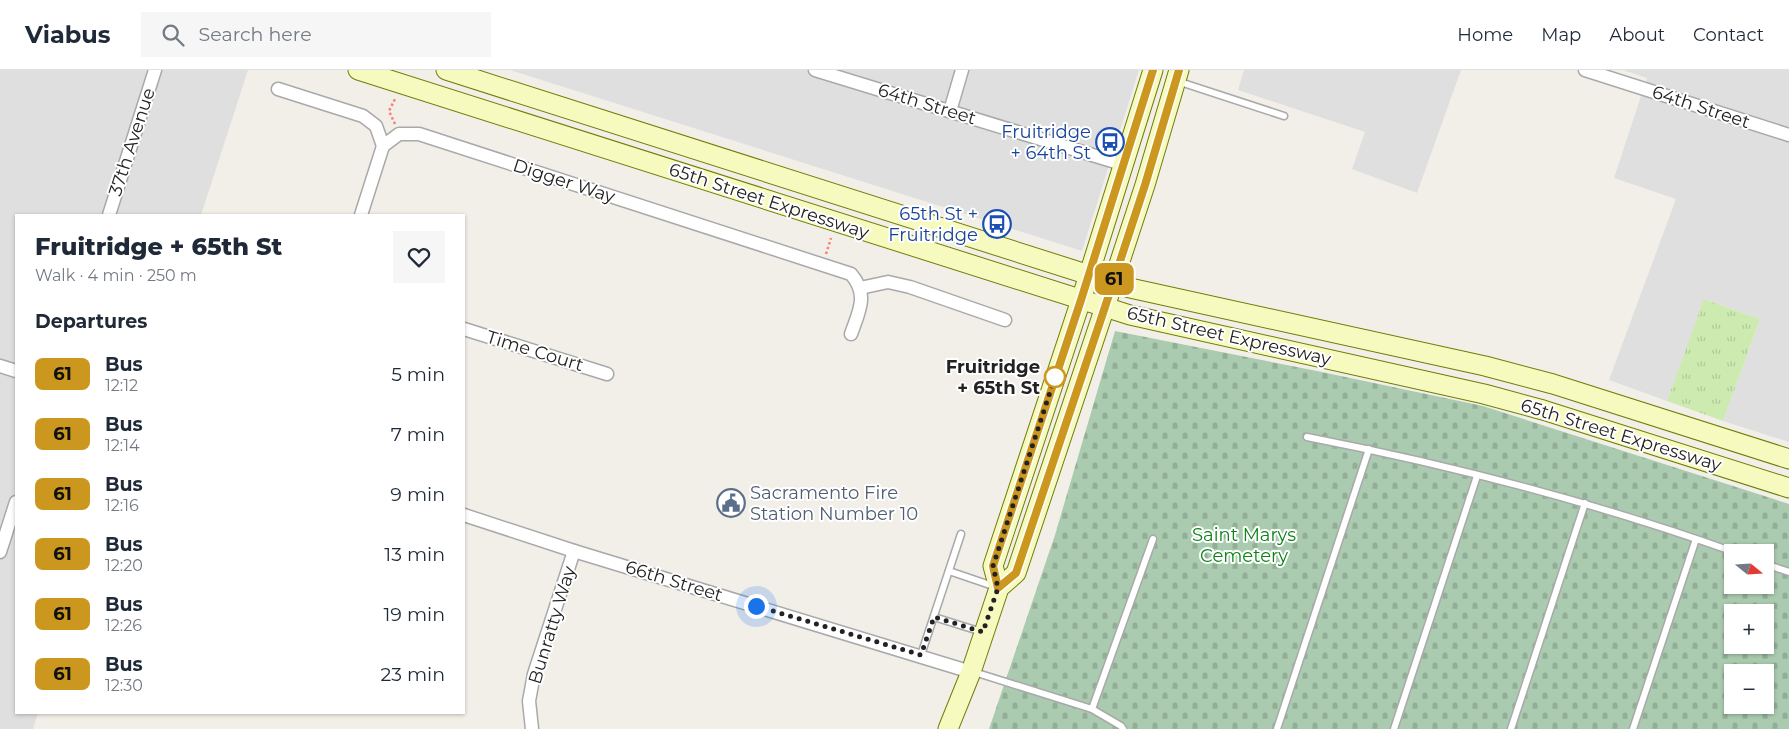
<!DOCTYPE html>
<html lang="en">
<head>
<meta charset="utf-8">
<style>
  :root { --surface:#fff; --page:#f6f6f7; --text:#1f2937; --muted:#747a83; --line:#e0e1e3 }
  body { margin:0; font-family:Montserrat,sans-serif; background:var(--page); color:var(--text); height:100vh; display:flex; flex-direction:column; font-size:19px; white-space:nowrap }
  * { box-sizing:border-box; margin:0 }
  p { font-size:16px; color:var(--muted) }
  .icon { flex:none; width:28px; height:28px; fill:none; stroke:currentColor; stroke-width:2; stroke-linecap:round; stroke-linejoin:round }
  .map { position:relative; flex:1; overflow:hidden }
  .side { position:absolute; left:15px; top:144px; width:450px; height:500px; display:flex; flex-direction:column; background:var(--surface); border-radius:0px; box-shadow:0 1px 4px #0004 }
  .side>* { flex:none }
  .badge { padding:0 10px; border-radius:8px; font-size:18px; line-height:32px }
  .needle { width:32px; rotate:108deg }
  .fabs { position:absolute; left:1724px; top:474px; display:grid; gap:10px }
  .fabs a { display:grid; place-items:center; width:50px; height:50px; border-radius:0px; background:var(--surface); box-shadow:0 1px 4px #0004; font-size:25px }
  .you { position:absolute; width:25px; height:25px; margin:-12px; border:4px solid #fff; border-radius:50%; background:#1a73e8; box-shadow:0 0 0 8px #1a73e833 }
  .map>.badge { position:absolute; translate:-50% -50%; box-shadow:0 0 0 2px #fff }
  h2 { padding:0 20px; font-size:19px; line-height:45px }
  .round { display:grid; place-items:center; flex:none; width:52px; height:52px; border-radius:0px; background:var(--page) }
  .head { display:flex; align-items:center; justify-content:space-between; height:85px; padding:0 20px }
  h1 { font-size:24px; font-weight:800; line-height:38px }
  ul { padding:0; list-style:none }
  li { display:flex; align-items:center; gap:15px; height:60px; padding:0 20px }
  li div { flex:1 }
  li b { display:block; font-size:19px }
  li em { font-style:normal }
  li .badge { min-width:55px; font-weight:700; text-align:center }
  header { display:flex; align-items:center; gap:30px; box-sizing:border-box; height:70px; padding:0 25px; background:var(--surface); border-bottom:1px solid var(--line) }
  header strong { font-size:24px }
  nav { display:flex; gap:28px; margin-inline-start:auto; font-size:18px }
  .search { width:350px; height:45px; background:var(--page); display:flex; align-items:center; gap:12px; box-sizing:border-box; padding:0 18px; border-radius:0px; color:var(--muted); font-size:19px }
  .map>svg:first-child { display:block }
  .residential { fill:#e0dfdf }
  .grass { fill:url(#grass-tufts) }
  .cemetery { fill:url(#cemetery-stones); fill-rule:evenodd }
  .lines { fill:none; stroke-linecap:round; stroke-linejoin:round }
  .service-casing { stroke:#a9a9a9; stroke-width:9 }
  .minor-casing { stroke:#a9a9a9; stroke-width:15 }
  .secondary-casing { stroke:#707d05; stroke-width:21 }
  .path { stroke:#fa8072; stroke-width:2.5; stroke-dasharray:2.5 2.5; stroke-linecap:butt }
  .service { stroke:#fff; stroke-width:6 }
  .minor { stroke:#fff; stroke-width:12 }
  .secondary { stroke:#f7fabf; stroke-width:19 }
  .line-casing { stroke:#fff; stroke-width:11 }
  .line { stroke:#cb971e; stroke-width:8 }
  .walk { stroke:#222; stroke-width:5; stroke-dasharray:0 9 }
  .stop-dot { fill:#fff; stroke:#cb971e; stroke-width:2.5 }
  .labels { text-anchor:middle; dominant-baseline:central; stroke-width:4; stroke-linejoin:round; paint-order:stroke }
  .street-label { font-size:18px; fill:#222; stroke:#fff }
  .transit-label { font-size:18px; fill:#164399; stroke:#fff; text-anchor:end }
  .stop-label { font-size:18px; font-weight:bold; fill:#222; stroke:#fff; text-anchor:end }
  .service-label { font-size:18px; fill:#4e5e75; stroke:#fff; text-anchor:start }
  .park-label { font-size:18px; fill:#0c8416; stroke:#fff }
</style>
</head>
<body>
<header>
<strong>Viabus</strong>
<div class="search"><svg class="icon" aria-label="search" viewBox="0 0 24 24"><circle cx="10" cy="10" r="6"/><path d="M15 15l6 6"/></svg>Search here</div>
<nav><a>Home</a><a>Map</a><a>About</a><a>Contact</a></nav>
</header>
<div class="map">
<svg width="1789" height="659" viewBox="0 0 1789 659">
  <defs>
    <pattern id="grass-tufts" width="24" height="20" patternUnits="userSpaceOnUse" patternTransform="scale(1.25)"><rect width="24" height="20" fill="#cdebb0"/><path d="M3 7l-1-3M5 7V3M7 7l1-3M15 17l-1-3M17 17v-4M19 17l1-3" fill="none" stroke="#b0c997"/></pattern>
    <pattern id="cemetery-stones" width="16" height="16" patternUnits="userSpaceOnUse" patternTransform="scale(1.25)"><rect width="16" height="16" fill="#aacbaf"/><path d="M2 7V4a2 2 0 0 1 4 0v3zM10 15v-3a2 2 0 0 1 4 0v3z" fill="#92ae96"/></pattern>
  </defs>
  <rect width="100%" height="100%" fill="#f2efe9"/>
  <!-- residential -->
  <g class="residential">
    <path d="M0,0h248l-47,145h-185v497l22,1 -5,16h-33z"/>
    <path d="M510,0h629l-57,181z"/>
    <path d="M1244,0h217l-44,123 -65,-24 13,-37 -127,-42z"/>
    <path d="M1623,0h166v372l-66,-21 37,-102 -55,-20 -38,102 -58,-21 67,-181 -62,-21 33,-100z"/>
  </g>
  <!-- grass -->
  <path class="grass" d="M1704,229l56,20 -37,102 -56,-20z"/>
  <!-- cemetery -->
  <path class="cemetery" d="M1115,261l202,40 166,35 306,98v225h-800l66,-194zM1732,482h33v33h-33zM1732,542h33v33h-33zM1732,602h33v33h-33z"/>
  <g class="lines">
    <defs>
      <g id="service">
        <path d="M1177,11l107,35"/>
        <path d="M1307,367c144,28 289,66 427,115"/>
        <path d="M1765,494l24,8"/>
        <path d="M949,501l47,16"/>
        <path d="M934,547l48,15"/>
        <path d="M921,585l40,-121"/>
        <path d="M974,602l118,37 29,17 2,3"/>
        <path d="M1092,639l61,-170"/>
        <path d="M1277,659l92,-280"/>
        <path d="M1394,659l83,-253"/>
        <path d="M1511,659l74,-226"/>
        <path d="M1633,659l63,-190"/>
      </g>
      <g id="minor">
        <path d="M815,0l310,95"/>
        <path d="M1585,0l204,65"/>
        <path d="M278,19l85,27 13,10 7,20"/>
        <path d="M950,41l12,-41"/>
        <path d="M383,76l16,-12h20l432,140c18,21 8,37 0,60"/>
        <path d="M109,145l46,-145"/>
        <path d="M361,145l22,-69"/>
        <path d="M860,218l28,-6 22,5 95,33"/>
        <path d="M464,259l143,45"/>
        <path d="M0,296l16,5"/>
        <path d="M464,445l110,36 397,121"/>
        <path d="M0,482l16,-50"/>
        <path d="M532,659l-3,-28 5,-27 40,-123"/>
      </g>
      <g id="secondary">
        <path d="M358,0l772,245 354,79 59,16 246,78"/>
        <path d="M446,0l684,218 355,78 68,18 236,75"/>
        <path d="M999,518l-6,-22 88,-266 72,-230"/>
        <path d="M948,659l23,-57 28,-84 17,-15 89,-266 40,-122 34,-115"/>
      </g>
    </defs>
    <!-- service casing -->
    <use href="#service" class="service-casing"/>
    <!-- minor casing -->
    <use href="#minor" class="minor-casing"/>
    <!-- secondary casing -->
    <use href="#secondary" class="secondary-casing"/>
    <!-- path -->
    <g class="path">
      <path d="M395,54l-6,-13 6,-12"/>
      <path d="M826,184l5,-16"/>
    </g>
    <!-- service -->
    <use href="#service" class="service"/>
    <!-- minor -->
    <use href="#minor" class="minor"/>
    <!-- secondary -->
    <use href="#secondary" class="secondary"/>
  </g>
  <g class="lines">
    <defs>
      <path id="line" d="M1153,0l-72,230 -88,266 5,22 18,-15 89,-266 40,-122 34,-115"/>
    </defs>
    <!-- line casing -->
    <use href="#line" class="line-casing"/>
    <!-- line -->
    <use href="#line" class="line"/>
    <!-- walk -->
    <path class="walk" d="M756,536l165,49 13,-38 49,15 15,-44 -5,-22 62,-189"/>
  </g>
  <!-- icons -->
  <defs>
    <symbol id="bus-ring" viewBox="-11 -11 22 22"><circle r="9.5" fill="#fff" stroke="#1a4fb4" stroke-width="1.5"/><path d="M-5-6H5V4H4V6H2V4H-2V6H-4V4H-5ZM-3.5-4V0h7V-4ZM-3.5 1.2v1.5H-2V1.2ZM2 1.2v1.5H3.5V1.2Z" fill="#1a4fb4"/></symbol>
    <symbol id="civic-ring" viewBox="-11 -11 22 22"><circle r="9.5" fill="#fff" stroke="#5c6f8a" stroke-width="1.5"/><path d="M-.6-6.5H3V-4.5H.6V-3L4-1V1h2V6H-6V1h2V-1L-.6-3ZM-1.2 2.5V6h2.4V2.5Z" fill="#5c6f8a"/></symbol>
  </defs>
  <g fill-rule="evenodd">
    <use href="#bus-ring" x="1094" y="56" width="32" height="32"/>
    <use href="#bus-ring" x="981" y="138" width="32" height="32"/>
    <use href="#civic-ring" x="715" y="417" width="32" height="32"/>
  </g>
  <!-- markers -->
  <circle class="stop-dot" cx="1055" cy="307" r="10"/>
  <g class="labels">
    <!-- street labels -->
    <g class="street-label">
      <text transform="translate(927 34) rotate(17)">64th Street</text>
      <text transform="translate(1701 37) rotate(18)">64th Street</text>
      <text transform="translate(132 72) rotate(-72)">37th Avenue</text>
      <text transform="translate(564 111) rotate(18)">Digger Way</text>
      <text transform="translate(769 131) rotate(18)">65th Street Expressway</text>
      <text transform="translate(1229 266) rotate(13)">65th Street Expressway</text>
      <text transform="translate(535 281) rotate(17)">Time Court</text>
      <text transform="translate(1621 365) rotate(17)">65th Street Expressway</text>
      <text transform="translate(674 511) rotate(17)">66th Street</text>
      <text transform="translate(552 555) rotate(-73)">Bunratty Way</text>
    </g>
    <!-- transit labels -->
    <g class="transit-label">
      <text x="1091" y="62">Fruitridge<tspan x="1091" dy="21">+ 64th St</tspan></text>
      <text x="978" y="144">65th St +<tspan x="978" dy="21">Fruitridge</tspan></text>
    </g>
    <!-- stop labels -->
    <g class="stop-label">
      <text x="1040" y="297">Fruitridge<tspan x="1040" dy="21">+ 65th St</tspan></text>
    </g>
    <!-- service labels -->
    <g class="service-label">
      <text x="750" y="423">Sacramento Fire<tspan x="750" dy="21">Station Number 10</tspan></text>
    </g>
    <!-- park labels -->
    <g class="park-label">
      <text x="1244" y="465">Saint Marys<tspan x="1244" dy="21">Cemetery</tspan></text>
    </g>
  </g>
</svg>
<div class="fabs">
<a><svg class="needle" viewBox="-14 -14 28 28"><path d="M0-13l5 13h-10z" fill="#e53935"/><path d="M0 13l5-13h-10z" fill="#747a83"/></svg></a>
<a>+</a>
<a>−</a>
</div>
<div class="you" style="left:756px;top:536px"></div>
<b class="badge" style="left:1114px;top:209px;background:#cb971e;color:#111">61</b>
<section class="side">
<div class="head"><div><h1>Fruitridge + 65th St</h1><p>Walk · 4 min · 250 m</p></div><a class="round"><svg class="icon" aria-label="heart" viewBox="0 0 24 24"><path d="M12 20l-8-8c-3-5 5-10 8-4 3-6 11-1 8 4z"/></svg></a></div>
<h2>Departures</h2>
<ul>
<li><span class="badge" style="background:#cb971e;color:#111">61</span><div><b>Bus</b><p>12:12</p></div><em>5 min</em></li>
<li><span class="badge" style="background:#cb971e;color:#111">61</span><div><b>Bus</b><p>12:14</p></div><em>7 min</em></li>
<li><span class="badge" style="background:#cb971e;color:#111">61</span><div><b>Bus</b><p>12:16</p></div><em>9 min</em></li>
<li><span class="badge" style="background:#cb971e;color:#111">61</span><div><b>Bus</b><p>12:20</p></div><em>13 min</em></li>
<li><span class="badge" style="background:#cb971e;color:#111">61</span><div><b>Bus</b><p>12:26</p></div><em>19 min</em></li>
<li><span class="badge" style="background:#cb971e;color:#111">61</span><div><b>Bus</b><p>12:30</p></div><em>23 min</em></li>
</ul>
</section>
</div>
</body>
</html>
